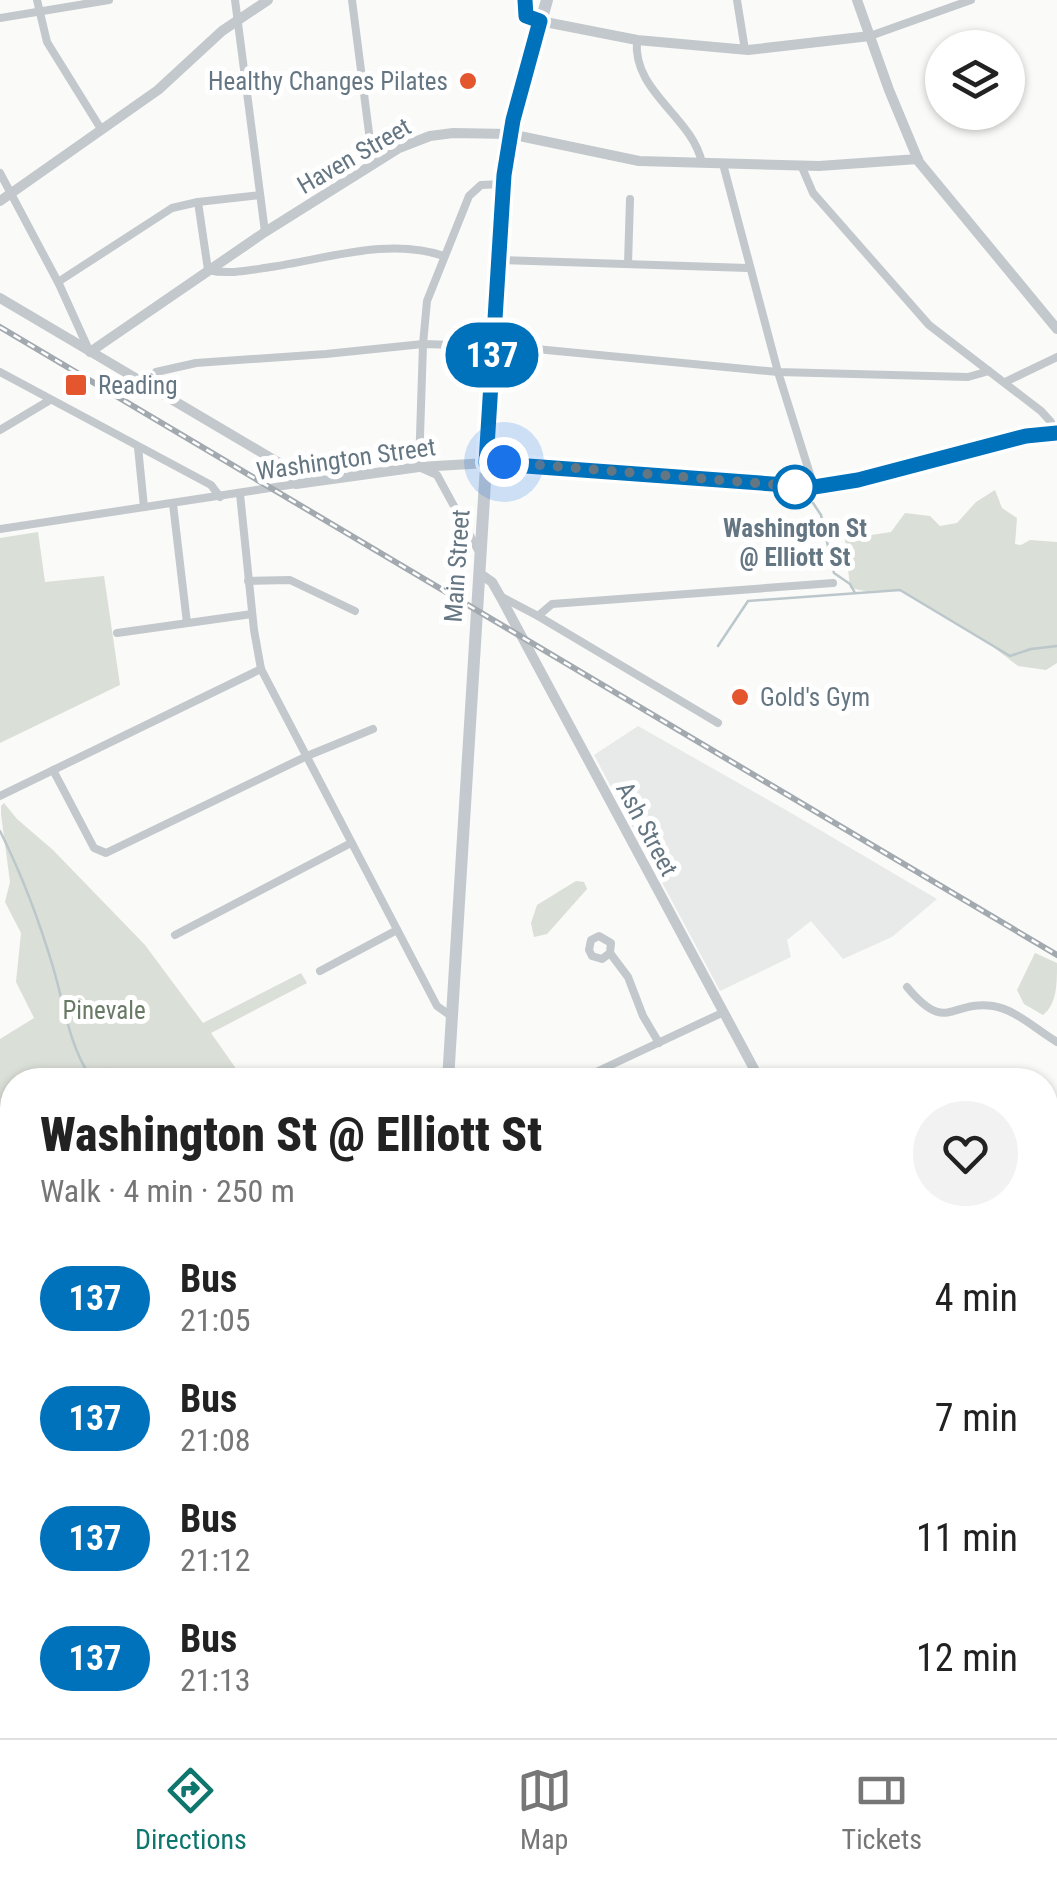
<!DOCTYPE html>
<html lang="en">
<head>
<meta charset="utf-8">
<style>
  :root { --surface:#fff; --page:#f2f2f2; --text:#222; --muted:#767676; --line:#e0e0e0; --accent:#0f766e }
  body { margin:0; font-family:"Roboto Condensed",sans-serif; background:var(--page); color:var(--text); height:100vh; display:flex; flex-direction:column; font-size:38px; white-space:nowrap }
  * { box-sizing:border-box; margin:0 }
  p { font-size:32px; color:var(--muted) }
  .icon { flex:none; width:55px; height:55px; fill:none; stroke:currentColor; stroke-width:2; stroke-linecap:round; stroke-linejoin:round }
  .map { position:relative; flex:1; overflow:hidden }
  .panel { position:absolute; left:0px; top:1068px; width:1058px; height:672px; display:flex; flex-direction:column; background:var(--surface); border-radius:40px 40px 0 0; box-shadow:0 2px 8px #0004 }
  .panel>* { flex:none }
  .badge { padding:0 20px; border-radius:32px; font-size:35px; line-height:65px }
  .tools { position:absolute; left:925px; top:30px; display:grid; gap:20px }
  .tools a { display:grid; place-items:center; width:100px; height:100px; border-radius:50%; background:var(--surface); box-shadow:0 2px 8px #0004; font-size:50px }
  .you { position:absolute; width:50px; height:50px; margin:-25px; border:8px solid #fff; border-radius:50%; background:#1a73e8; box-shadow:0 0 0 15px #1a73e833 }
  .map>.badge { position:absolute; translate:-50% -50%; box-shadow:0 0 0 5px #fff }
  .round { display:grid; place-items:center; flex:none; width:105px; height:105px; border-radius:52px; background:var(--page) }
  .overview { display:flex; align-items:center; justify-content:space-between; height:170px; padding:0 40px }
  h1 { font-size:48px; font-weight:800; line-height:75px }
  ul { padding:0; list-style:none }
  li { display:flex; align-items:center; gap:30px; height:120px; padding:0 40px }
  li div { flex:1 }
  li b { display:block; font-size:38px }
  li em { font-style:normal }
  li .badge { min-width:110px; font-weight:700; text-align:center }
  .tabs { display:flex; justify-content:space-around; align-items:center; height:140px; border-top:2px solid var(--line); background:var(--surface); font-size:28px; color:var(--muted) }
  .tabs a { display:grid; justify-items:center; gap:5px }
  .tabs .current { color:var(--accent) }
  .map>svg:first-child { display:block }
  .built { fill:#e8e9e9 }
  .green { fill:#dadfd7 }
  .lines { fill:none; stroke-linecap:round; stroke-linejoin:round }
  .stream { stroke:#bbc7cb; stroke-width:2.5 }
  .minor { stroke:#c3c8cc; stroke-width:8 }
  .tertiary { stroke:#c3c8cc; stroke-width:10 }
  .primary { stroke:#c3c9ce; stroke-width:12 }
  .rail-casing { stroke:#a2aab0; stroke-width:6 }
  .rail { stroke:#fff; stroke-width:2.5; stroke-dasharray:8; stroke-linecap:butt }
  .line-casing { stroke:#fff; stroke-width:22 }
  .line { stroke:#0072bc; stroke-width:15 }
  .walk { stroke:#657683; stroke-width:10; stroke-dasharray:0 18 }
  .poi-dot { fill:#e4572e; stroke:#fff; stroke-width:4 }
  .stop-dot { fill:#fff; stroke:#0072bc; stroke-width:5 }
  .labels { text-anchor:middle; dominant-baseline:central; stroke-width:10; stroke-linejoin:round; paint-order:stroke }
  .poi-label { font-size:25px; fill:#657683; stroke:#fff; text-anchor:start }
  .street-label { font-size:25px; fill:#657683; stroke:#fff }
  .stop-label { font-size:25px; font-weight:bold; fill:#657683; stroke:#fff }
  .park-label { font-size:25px; fill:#687a64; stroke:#fff }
</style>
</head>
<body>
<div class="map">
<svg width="1057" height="1738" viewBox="0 0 1057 1738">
  <rect width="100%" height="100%" fill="#fafaf8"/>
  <!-- built -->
  <path class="built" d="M638,726l148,84 151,89 -45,38 -49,22 -32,-38 -24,19 4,17 -71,34 -126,-236z"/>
  <!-- green -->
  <g class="green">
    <path d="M995,490l7,18 15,10 -2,26 6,1 9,-5 27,2v121l-11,7 -28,-4 -30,-23 -88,-53 -35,1 -15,-3 -5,-49 46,-7 14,-19 25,3 10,10 17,-3 19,-21z"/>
    <path d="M38,532l7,50 59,-6 16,109 -120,58v-205z"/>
    <path d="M4,803l13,16 36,31 92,95 58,78 98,-50 6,10 -96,50 33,47h-232v48l-12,-20v-69l34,-21 -18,-36 5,-49 -16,-31 5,-20 -9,-68v-8z"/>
    <path d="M576,881l8,1 3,7 -40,45 -13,3 -3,-14 6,-18z"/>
    <path d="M1035,953l22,10c0,20 0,41 -14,52l-19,-11 -7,-14z"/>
    <path d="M12,1158v157l-12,-10v-127z"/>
    <path d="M1045,1538l12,8v137c-11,10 0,25 -8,36l8,5v14h-261l1,-10h248z"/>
    <path d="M503,1728h215l-1,10h-221z"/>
  </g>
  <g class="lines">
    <!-- stream -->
    <g class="stream">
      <path d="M813,503l8,12 13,58 16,11 5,9"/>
      <path d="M718,646l30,-45 152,-11 110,66 21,-7 26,-3"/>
      <path d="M0,831c22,44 39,89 53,136 11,37 16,78 37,109l18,-7 20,11"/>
      <path d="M285,1080h5"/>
      <path d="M0,1206l12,-12"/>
      <path d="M1045,1600l12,-11"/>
      <path d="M656,1738l13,-10"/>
    </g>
    <!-- minor -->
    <g class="minor">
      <path d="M37,0l10,42 54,87"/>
      <path d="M235,0l30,232"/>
      <path d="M352,0l21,164"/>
      <path d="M525,0l1,15 14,6"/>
      <path d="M737,0l8,50"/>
      <path d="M0,18l109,-18"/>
      <path d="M870,36l101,-36"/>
      <path d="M637,40c-5,52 55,76 65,123"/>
      <path d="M723,164l55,208 36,115"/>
      <path d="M801,165l12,28 116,132 112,86 10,11 1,10"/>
      <path d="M0,173l59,111 29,64"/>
      <path d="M198,202l10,68c21,5 42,0 63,-3 55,-8 118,-30 173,-11"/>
      <path d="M498,260l250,8"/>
      <path d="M628,264l2,-65"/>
      <path d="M58,282l114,-74 26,-6 62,-7"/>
      <path d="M0,372l211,113 9,12"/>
      <path d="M1005,382l52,-25"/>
      <path d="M143,384l13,-12 40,-9 130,-9 97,-10 92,3 263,25 190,5 21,-6"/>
      <path d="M0,430l50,-30"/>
      <path d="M138,447l6,60"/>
      <path d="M240,494l14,136 7,39 176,337 14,10"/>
      <path d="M173,504l14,119"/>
      <path d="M0,529l296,-45"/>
      <path d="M478,550l-41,-75 -18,-8 4,-123 4,-43 42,-105 12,-11 22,-1"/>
      <path d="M248,581l42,-1 65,31"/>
      <path d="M500,596l38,20 14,-12 281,-21"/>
      <path d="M538,616l180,107"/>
      <path d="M117,633l135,-19"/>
      <path d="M53,770l41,78 12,5 201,-97 66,-27"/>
      <path d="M0,796l261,-127"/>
      <path d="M175,935l176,-92"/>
      <path d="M610,953l1,-10 -12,-7 -8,4 -2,10 3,6 10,3 8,-6 18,24 15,39 16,27"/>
      <path d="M320,971l77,-41"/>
      <path d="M907,987c40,48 43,13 86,19 22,3 45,25 64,36"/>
      <path d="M579,1080l143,-67"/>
      <path d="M0,1381l2,-1"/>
      <path d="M0,1484l12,-9"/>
      <path d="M0,1624l12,-12"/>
    </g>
    <!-- tertiary -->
    <g class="tertiary">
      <path d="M857,0l32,90 30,72 138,167"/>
      <path d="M540,21l97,19 111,10 122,-14"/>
      <path d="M0,201l158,-111 64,-59 46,-31"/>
      <path d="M0,298l281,166 15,20 123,-17 85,-5 314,25 40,-7 168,-44 31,-3"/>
      <path d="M90,352l175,-120 134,-84 31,-12 23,-3 57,1 129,27 180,5 99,-7"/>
      <path d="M479,573l13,9 8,14 260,484"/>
      <path d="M1045,1431l12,14"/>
      <path d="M0,1634l12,12"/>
      <path d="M116,1728l14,10"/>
    </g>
    <!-- primary -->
    <g class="primary">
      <path d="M448,1080l56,-905 9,-55 34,-120"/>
      <path d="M410,1738l1,-10"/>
    </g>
    <defs>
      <path id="rail" d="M0,327l1057,628"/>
    </defs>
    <!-- rail casing -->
    <use href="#rail" class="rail-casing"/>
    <!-- rail -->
    <use href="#rail" class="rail"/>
  </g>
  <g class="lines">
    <defs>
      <path id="line" d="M525,0l1,16 14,5 -27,99 -9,55 -18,288 328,24 44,-7 168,-44 31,-3"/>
    </defs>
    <!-- line casing -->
    <use href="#line" class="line-casing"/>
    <!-- line -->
    <use href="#line" class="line"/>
    <!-- walk -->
    <path class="walk" d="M504,462l298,25h-7"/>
  </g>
  <!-- markers -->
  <g class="poi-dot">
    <circle cx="468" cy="81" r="10"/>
    <rect x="64" y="373" width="24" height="24" rx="5"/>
    <circle cx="740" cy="697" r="10"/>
  </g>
  <circle class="stop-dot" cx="795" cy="487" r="20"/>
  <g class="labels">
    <!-- poi labels -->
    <g class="poi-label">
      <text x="448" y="81" text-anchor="end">Healthy Changes Pilates</text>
      <text x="98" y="385">Reading</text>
      <text x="760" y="697">Gold's Gym</text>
    </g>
    <!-- street labels -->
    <g class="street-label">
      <text transform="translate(354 156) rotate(-30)">Haven Street</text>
      <text transform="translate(346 459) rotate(-8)">Washington Street</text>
      <text transform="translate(457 566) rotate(-86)">Main Street</text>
      <text transform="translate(647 829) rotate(62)">Ash Street</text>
    </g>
    <!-- stop labels -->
    <g class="stop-label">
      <text x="795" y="528">Washington St<tspan x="795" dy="29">@ Elliott St</tspan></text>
    </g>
    <!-- park labels -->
    <g class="park-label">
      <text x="104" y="1010">Pinevale</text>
    </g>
  </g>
</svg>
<div class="tools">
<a><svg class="icon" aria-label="layers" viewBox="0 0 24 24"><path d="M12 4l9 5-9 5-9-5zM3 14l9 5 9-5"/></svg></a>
</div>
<div class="you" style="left:504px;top:462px"></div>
<b class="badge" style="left:492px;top:355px;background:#0072bc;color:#fff">137</b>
<section class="panel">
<div class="overview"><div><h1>Washington St @ Elliott St</h1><p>Walk · 4 min · 250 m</p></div><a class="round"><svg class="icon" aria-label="heart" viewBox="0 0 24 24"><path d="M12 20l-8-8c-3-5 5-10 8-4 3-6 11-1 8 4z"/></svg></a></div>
<ul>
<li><span class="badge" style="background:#0072bc;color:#fff">137</span><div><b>Bus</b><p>21:05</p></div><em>4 min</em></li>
<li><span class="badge" style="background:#0072bc;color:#fff">137</span><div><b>Bus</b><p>21:08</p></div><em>7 min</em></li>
<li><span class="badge" style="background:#0072bc;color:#fff">137</span><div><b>Bus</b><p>21:12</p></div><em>11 min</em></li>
<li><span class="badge" style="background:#0072bc;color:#fff">137</span><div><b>Bus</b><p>21:13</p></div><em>12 min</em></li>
</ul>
</section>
</div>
<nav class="tabs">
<a class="current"><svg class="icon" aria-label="directions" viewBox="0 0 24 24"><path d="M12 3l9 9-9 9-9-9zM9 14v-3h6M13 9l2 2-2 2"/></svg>Directions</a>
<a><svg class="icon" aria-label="map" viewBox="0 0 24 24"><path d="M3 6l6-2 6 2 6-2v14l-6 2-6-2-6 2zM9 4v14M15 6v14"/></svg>Map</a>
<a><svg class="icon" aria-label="tickets" viewBox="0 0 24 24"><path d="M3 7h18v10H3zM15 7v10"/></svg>Tickets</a>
</nav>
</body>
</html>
